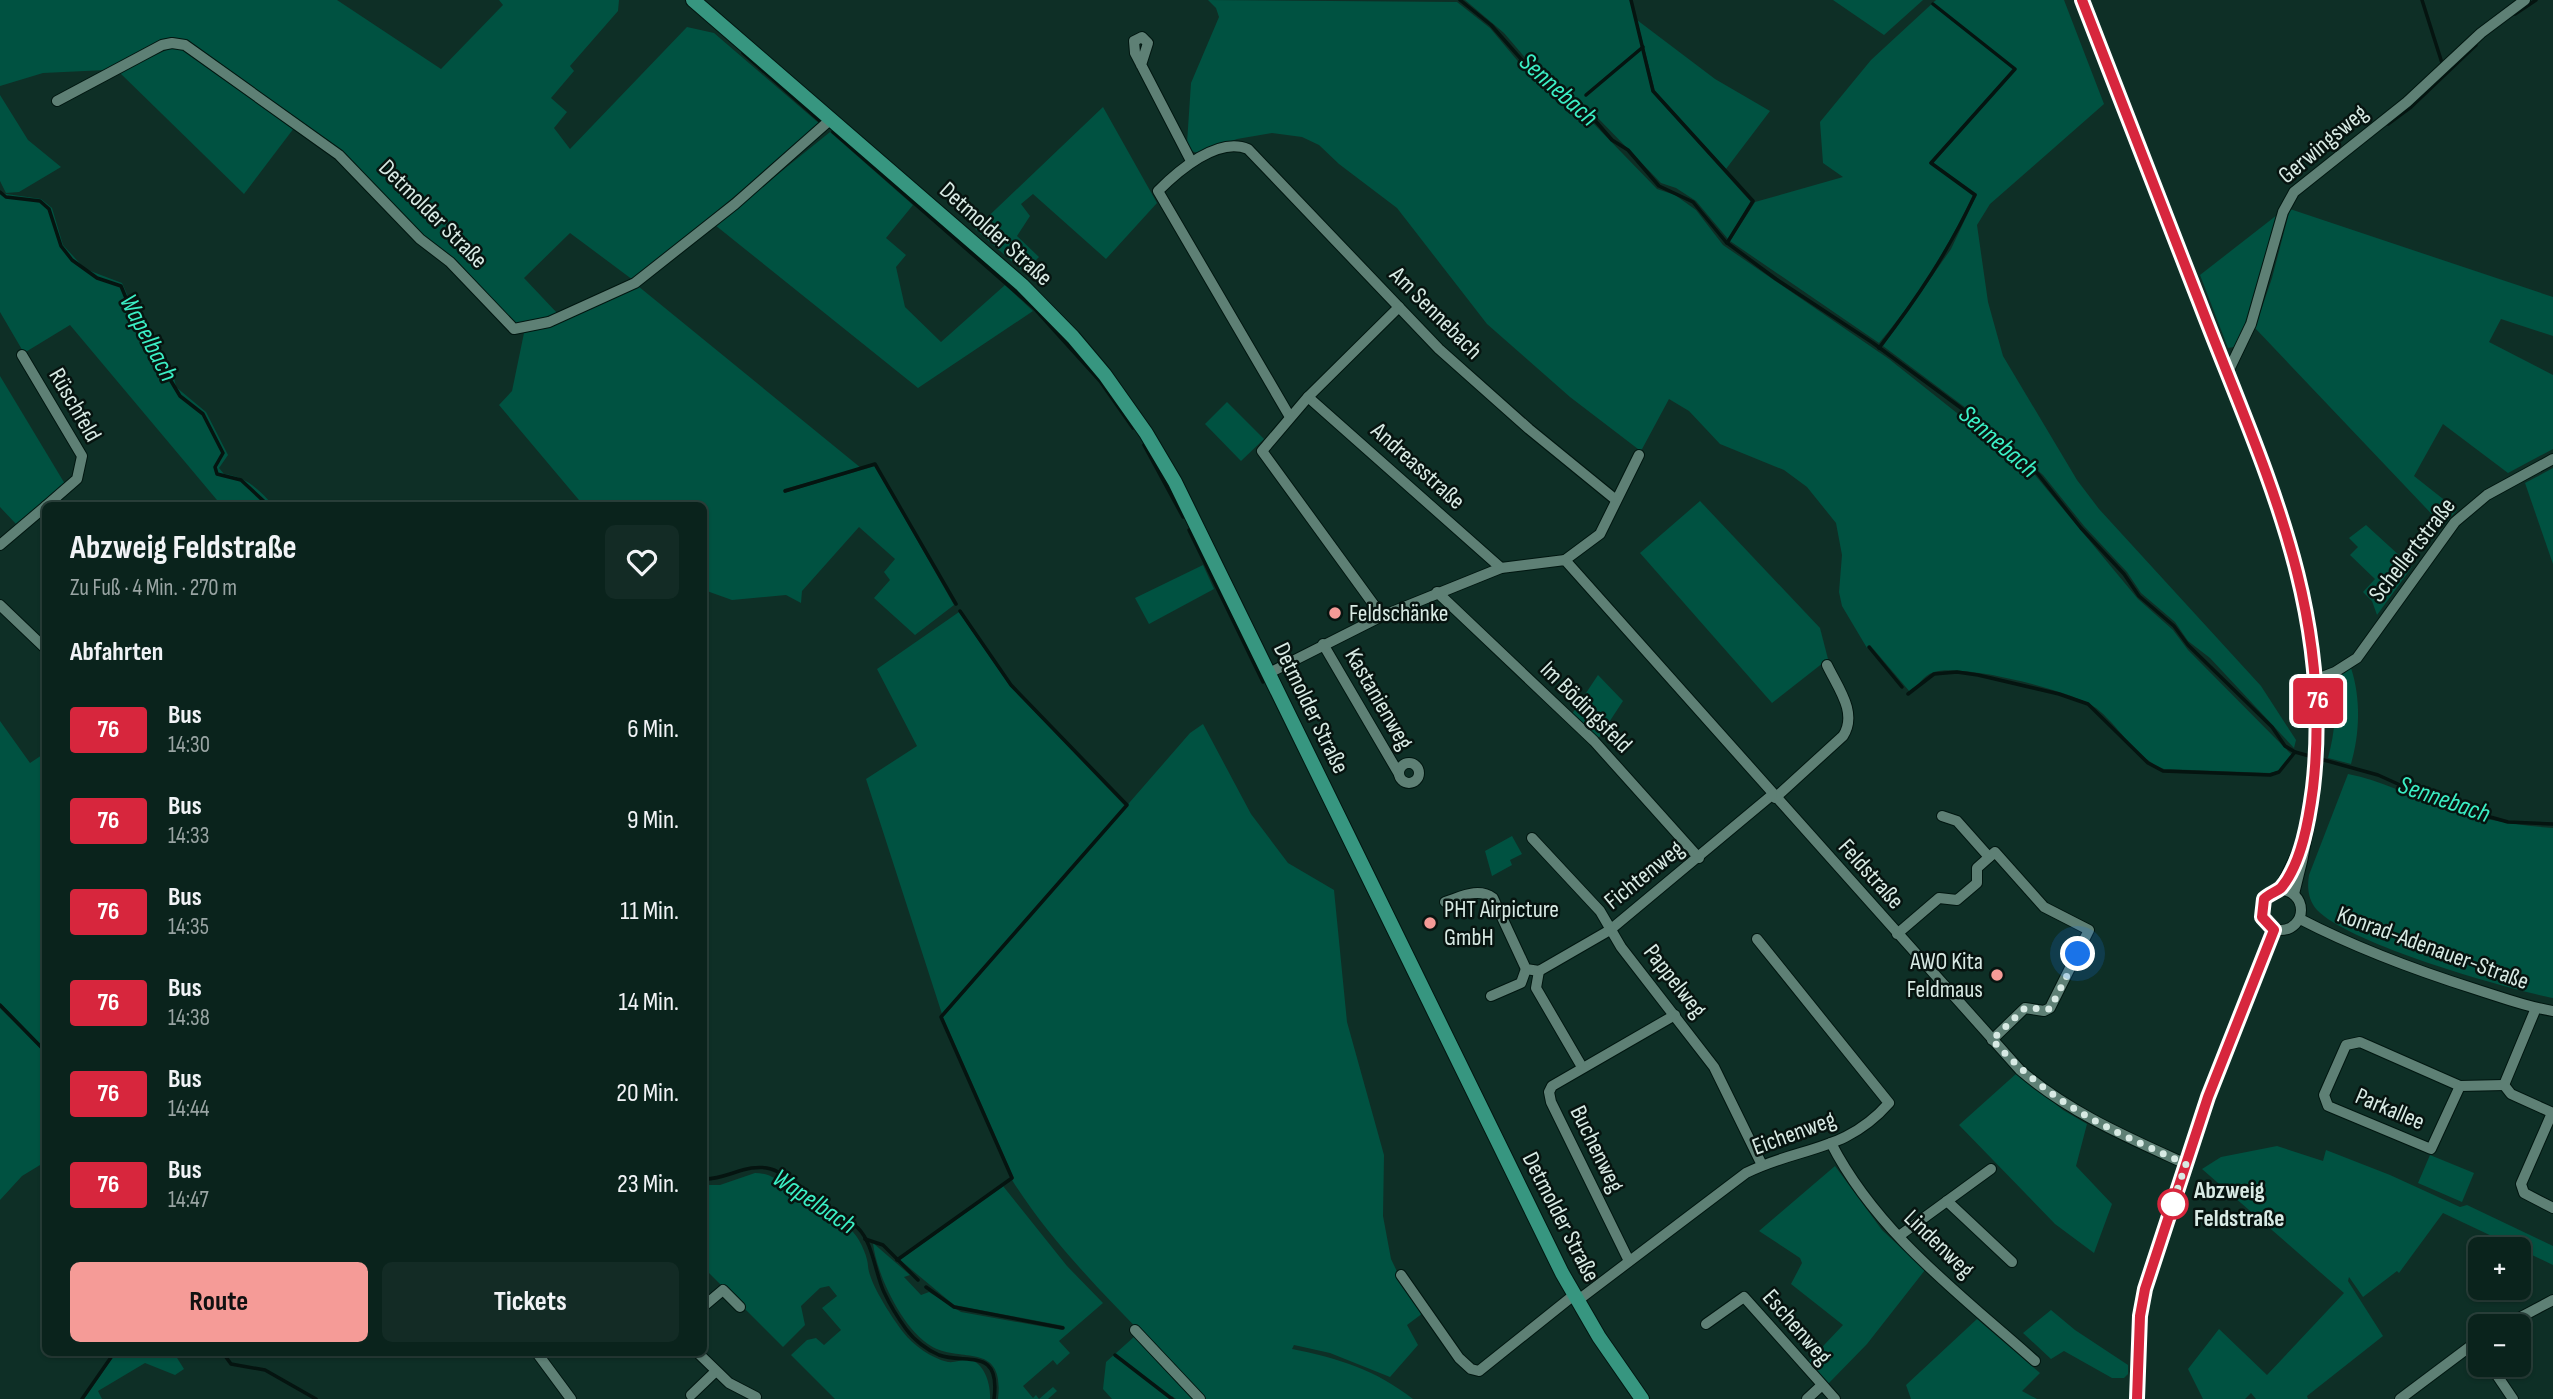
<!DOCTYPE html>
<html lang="de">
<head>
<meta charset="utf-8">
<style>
  :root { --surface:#0a231c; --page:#132b25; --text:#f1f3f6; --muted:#99a4a3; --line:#2a403b; --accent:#f59b97 }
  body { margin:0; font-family:"Sofia Sans Condensed",sans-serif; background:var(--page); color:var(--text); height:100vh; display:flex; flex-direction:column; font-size:26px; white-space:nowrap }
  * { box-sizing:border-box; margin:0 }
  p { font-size:23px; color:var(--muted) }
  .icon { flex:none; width:38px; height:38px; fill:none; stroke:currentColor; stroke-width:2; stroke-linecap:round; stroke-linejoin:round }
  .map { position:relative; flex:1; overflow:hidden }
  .side { position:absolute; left:42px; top:502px; width:665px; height:854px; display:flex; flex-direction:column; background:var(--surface); border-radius:10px; box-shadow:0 2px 5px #0004,0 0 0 2px var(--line) }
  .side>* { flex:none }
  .badge { padding:0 14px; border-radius:5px; font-size:24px; line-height:46px }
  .fabs { position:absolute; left:2468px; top:1237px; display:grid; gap:14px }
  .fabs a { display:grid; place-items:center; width:63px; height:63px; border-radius:10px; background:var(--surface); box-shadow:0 2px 5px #0004,0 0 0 2px var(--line); font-size:35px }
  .you { position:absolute; width:35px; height:35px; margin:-18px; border:5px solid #fff; border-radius:50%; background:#1a73e8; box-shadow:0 0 0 10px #1a73e833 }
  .map>.badge { position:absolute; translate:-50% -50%; box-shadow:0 0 0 4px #fff }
  h2 { padding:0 28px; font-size:26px; line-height:63px }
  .round { display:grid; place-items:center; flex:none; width:74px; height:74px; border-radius:10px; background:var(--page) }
  .summary { display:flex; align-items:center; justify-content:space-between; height:119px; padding:0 28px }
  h1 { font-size:33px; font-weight:700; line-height:52px }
  .primary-button { display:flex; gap:14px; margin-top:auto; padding:14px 28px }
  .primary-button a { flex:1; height:80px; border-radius:10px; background:var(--accent); color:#111; font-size:28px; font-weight:700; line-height:80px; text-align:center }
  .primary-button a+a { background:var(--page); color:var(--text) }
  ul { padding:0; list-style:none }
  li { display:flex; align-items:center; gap:21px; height:91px; padding:0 28px }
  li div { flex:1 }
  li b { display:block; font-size:26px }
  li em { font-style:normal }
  li .badge { min-width:77px; font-weight:700; text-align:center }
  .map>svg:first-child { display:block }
  .green { fill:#005241 }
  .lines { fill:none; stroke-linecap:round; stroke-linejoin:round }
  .stream { stroke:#051410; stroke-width:3.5 }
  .minor-casing { stroke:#001610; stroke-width:12 }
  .major-casing { stroke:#001610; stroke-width:16 }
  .minor { stroke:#5e8075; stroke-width:10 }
  .major { stroke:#379680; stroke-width:14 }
  .line-casing { stroke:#fff; stroke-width:16 }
  .line { stroke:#d7263d; stroke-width:10 }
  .walk { stroke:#d8eae4; stroke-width:7; stroke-dasharray:0 12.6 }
  .poi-dot { fill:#f59b97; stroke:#071410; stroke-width:2.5 }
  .stop-dot { fill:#fff; stroke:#d7263d; stroke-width:3.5 }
  .labels { text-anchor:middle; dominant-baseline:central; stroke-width:5; stroke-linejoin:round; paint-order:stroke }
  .street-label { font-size:24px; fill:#d8eae4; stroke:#071410 }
  .poi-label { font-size:24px; fill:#d8eae4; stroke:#071410; text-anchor:start }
  .stop-label { font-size:24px; font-weight:bold; fill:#d8eae4; stroke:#071410; text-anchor:start }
  .water-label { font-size:26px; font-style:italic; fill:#3befc5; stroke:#071410 }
</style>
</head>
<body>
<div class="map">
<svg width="2553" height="1399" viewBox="0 0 2553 1399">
  <rect width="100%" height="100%" fill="#0e2f26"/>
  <!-- green -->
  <g class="green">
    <path d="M0,0h337l104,69 62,-64 -4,-5h120l-1,11 -48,55 4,5 -23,27 16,14 -13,16 16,21 117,-122 27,6 107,92 -188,155 -63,-47 -46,45 34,36 -35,11 -8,-2 -94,-88 -78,-83 -157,-110 -80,28 -63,3 -43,13z"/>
    <path d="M1208,0l249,2 33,26 43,51 58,42 66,68 18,6 21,15 27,35 166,114 146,116 103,124 35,31 15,20 104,105 -1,3 -13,13 -8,2 -106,-4c-29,-11 -44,-42 -68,-61 -22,-17 -135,-45 -162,-36 -12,4 -15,14 -24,20l-40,-47 -3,3 -25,-42 -3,-14 3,-37 -6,-32 -29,-36 -23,-17 -64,-26 -31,-33 -20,-12 -28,52 -3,-2 -68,-52 -83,-73 -90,-116 -58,-44 -20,-19 -17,-8 -30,-4 -35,6 -39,14 -7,-2 -4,-8 4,-60 28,-66 -3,-9z"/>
    <path d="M1465,0h165l12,46 -57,48 57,-46 10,44 99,110 -23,37 -32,-38 -20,-13 -15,-5 -67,-69 -55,-40 -35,-41z"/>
    <path d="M1833,0h90l-39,35z"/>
    <path d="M1936,0h128l40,104 -114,100 -13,21 11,77 15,54 74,124 22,29 162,177 35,54 -2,8 -84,-90 -22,-17 -13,-19 -34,-29 -14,-21 -43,-46 -41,-51 -65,-58 -95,-71 68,-97 26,-55 -44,-31 82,-95 -86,95 44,32c-26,55 -55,102 -94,148l-149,-102 25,-39 88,-25 -20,-14 -3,-41 51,-62z"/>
    <path d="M1637,20l78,59 55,32 -44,58 -71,-78z"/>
    <path d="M173,47l10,2 111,79 -50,66 -125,-122z"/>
    <path d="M0,95l28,45 33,27 -42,25 -13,1 -6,-12z"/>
    <path d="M1103,107l54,96 -51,56 -73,-65 -12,10 9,12 -13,20 22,21 -15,15 -49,-43z"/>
    <path d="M830,132l83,73 -27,33 20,17 -10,12 9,40 36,35 64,-57 28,26 -115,77 -203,-163z"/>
    <path d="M0,193l41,6 11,9 11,37 22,24 37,14c7,15 13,32 22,47 14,23 28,29 32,57l30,25 22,43 -9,13 5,6c23,3 34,15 50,32h-52l-152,-181 -46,28 -24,-41z"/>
    <path d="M2290,209l263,88v39l-52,-17 -12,23 64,33v74l-45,24 -65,-49 -29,52 43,34 -14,16 -188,-198 17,-50z"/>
    <path d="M2277,215l-31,110 -12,22 -6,1 -28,-73z"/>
    <path d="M638,286l223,182 -77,21v4l91,-27 79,139 -39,30 -41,-37 16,-18 -6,-8 11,-13 -36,-32 -57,64 -1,12 -15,-8 -54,5 -28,-10v-84h-120l-85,-101 13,-14 12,-58 26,-7z"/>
    <path d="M0,376l65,108 -49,40 -16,-17z"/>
    <path d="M1227,402l37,37 -23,22 -36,-37z"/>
    <path d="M2553,468v96l-28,-81z"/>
    <path d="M1700,501l120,127 8,31 -56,44 -132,-150z"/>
    <path d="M2366,525l46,42 -35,48 -5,-14 -9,-9 12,-13 -25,-24 8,-8 -9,-9z"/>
    <path d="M1203,565l11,24 -65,35 -14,-26z"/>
    <path d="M959,612l51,74 115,120 -183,208 -76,-235 51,-33 -40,-77z"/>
    <path d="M2351,668c10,30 9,66 0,96l-23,-6c7,-26 10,-52 2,-78z"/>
    <path d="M1598,675l25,26 -25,38 -26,-25z"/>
    <path d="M0,721l30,42 15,-10v296l-45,-46z"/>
    <path d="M1203,724l48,90 37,49 46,27 13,132 37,133 -1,61 8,43 14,29 18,25 -16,12 11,20 -28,32 -60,-24 -36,-8 -2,4c46,9 84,21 121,50h-209c-65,-72 -140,-137 -192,-219l2,-2 -71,-161 247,-284z"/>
    <path d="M2348,774c34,6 60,22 92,32 38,13 73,19 113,22v170c-50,-10 -203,-54 -236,-88 -9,-10 -10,-23 -8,-35z"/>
    <path d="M1512,836l10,18 -12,6 2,5 -20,11 -7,-25z"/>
    <path d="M0,1008l46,46 -1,108 -23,14 -22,24z"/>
    <path d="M2017,1073l46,37 24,14 -11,42 36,38 -18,49 -39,-29 -96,-99z"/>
    <path d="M2277,1146l46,15 3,-11 64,25 70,32 7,-2 86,41v19l-110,-52 -44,60 -2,-2 -34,26 -14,-20 -1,4 35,55 -76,60 1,3h-52l-5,-6 -6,6h-42l-15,-30 31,-40 48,46 77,-82 -142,-124 19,-12z"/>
    <path d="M2430,1155l44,18 -12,29 -44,-19z"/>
    <path d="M1835,1166l47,64 43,40 -58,74 -39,40 -20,-22 35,-37 -52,-41 11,-21 -2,-5 -41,-27z"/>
    <path d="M755,1173c24,0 34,19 51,34 13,12 34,11 47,25 9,10 15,27 15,34 1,17 25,53 35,66 11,14 28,26 45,30 7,1 14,-3 21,-2 16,2 22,26 21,39h-155l-44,-44 16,-15 9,-2 8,7 17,-15 -19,-22 15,-12 -8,-10 -9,2 -19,18 4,19 -22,22 -79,-79v-83h16z"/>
    <path d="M1003,1186l64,80 36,37 -44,38 11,12 -13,12 -4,-5 -30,26 10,12 3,-3 3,4 14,-12 4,4 -9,8h-50c7,-59 -38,-35 -67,-53 -30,-18 -55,-74 -58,-103l37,32 -6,2 17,18 8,-3 32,20 101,18 2,-4 -110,-21 -54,-45z"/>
    <path d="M2051,1310l24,20 53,35v9l-4,4h-12l-48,-27 -13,8 -28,-26z"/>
    <path d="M1977,1319l63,54 -18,18 15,8h-126l-5,-14z"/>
    <path d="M1135,1336l61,63h-20l-4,-3 -4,3h-56l-9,-10 3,-27z"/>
    <path d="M116,1353h58l10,16 -9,6 -30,-12 -47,28 4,8h-18z"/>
  </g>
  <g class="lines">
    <!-- stream -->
    <g class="stream">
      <path d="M1460,0l31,25 45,51 23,21 33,20 20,23 16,10 31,36 34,16 33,40 50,37 97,64 103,76 62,55 43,54 43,46 15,22 35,30 14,19 84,82 13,19 10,6 83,23 62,28 68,19 45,2"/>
      <path d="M1631,0l22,91 100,110 -26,42"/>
      <path d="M2422,0l20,63"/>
      <path d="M2515,14l21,-14"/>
      <path d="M743,53l77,68"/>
      <path d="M1586,95l57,-48"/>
      <path d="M2388,124l23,-17 65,-62"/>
      <path d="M833,132l202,177 65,72 33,47"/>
      <path d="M0,192l6,5 34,4 9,8 12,37 11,14 25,18 24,8 17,41 31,41 2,13 9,15 23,18 20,39 -8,14 2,7 24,6 28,26"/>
      <path d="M1879,348c39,-51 69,-96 96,-153l-44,-32 84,-94 -82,-65"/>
      <path d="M1144,445l39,72"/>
      <path d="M785,491l90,-27 81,140"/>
      <path d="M1189,530l74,152"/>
      <path d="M1869,647l33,40"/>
      <path d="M1908,694l26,-20 23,-2 21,3 81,19 29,10 60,59 15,8 107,4 9,-3 16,-20"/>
      <path d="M0,1005l46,47"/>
      <path d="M704,1179c22,1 44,-17 67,-10 19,5 28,29 44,38 14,9 30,9 43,21 15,15 17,45 26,64 6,13 14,26 22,37 8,11 21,21 33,26 27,10 62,-9 55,44"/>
      <path d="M865,1239l18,6 35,35"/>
      <path d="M897,1260l115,-82 -71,-161 186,-212 -116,-120 -51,-74"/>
      <path d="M926,1287l28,20 109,21"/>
      <path d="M223,1353l8,11 34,6 51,29"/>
      <path d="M1115,1355l57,44"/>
      <path d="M82,1399l32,-46"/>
    </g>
    <defs>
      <g id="minor">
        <path d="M2083,0c42,110 85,221 127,331 31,80 67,161 89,244 28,103 23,216 -5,319"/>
        <path d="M1141,65l7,-22 -6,-6 -8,4 1,12 56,108"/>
        <path d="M57,101l105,-56 10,-2 13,2 154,110 81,84 30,23 64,67 35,-7 86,-39 100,-79 95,-84"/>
        <path d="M22,355l60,101 -5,23 -31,27"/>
        <path d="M2227,374l24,-50 32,-112 11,-20 113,-90 74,-69 44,-33"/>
        <path d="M1308,397l193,171"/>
        <path d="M1290,417l-132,-226c20,-20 60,-55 90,-42l191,200 90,80 87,71"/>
        <path d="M0,545l46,-39"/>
        <path d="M1565,560l35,-26 39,-79"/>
        <path d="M1437,592l157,149 105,117"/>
        <path d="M0,605l46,44"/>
        <path d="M1382,616l-120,-165 46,-54 91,-90"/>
        <path d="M1323,644l76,130"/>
        <path d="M1269,673l113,-57 119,-48 64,-8 455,510c50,43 107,67 166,94"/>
        <path d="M2317,679l18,-7 22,-14 98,-136 32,-27 66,-36"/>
        <circle cx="1409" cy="773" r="10"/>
        <path d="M1775,798l68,-62c15,-23 -5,-48 -16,-71"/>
        <path d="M1942,816l15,5 32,36"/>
        <path d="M1532,838l68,73 21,36 93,120 48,98"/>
        <circle cx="2281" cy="910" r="20"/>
        <path d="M2279,890l19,-39"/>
        <path d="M1445,902c16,-5 33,-15 48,-4l33,71 13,2 71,-41 162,-135"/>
        <path d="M2300,919c56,29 115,51 175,70 26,8 51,18 78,22"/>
        <path d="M1897,934l42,-36 18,2 20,-17v-15l18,-16 49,55 45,23 -39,78 -6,3 -19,-3 -33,32"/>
        <path d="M1539,971l-3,17 46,79"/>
        <path d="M1491,996l30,-13 5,-14"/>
        <path d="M2504,1085l32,-77"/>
        <path d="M2504,1085l7,9 42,19"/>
        <path d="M2460,1086l-29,63 -103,-43 -4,-11 22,-50 14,-3 100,44 44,-1"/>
        <path d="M2552,1113l-31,71 3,9 29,15"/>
        <path d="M1831,1143c46,90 130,152 204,218"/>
        <path d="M1947,1201l65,61"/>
        <path d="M1899,1236l92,-67"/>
        <path d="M1629,1261l-78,-159 -2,-10 3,-6 123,-71"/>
        <path d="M1401,1275l58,83 12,11 8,2 95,-76"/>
        <path d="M1577,1301l169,-128c54,-27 99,-20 143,-70l-132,-164"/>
        <path d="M704,1306l19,-16 17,17"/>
        <path d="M1706,1324l38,-27 91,102"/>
        <path d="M2504,1326l49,-26"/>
        <path d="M1135,1330l65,69"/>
        <path d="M537,1353l34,46"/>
        <path d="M698,1353l31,30 27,14"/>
        <path d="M2490,1365l23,34"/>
        <path d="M691,1395l24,-23"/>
        <path d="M1807,1399l14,-13"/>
        <path d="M2137,1399l3,-83 5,-27 64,-192 65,-167"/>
        <path d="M2400,1399l80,-60"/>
      </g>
      <path id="major" d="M693,0l329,285 51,52 32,38 41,58 29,49 387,791 37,64 43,62"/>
    </defs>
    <!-- minor casing -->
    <use href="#minor" class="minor-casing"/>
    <!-- major casing -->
    <use href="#major" class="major-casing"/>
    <!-- minor -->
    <use href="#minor" class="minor"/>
    <!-- major -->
    <use href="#major" class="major"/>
  </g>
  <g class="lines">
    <defs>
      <path id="line" d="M2082,0c39,100 78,200 117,301 63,165 135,304 114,487 -4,30 -11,75 -32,100 -5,4 -12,6 -17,11l-2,18 12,13 -66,167 -63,192 -5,27 -3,83"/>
    </defs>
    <!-- line casing -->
    <use href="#line" class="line-casing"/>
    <!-- line -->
    <use href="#line" class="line"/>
    <!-- walk -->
    <path class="walk" d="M2078,954l-28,55 -25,-1 -33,32c63,67 112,87 194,124l-17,50 4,-10"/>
  </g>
  <!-- markers -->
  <g class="poi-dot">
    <circle cx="1335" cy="613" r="7"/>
    <circle cx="1430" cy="923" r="7"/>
    <circle cx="1997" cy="975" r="7"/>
  </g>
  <circle class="stop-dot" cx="2173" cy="1204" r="14"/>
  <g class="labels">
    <!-- street labels -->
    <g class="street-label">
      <text transform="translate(2323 144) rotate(-40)">Gerwingsweg</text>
      <text transform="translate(433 214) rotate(45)">Detmolder Straße</text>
      <text transform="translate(996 234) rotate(42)">Detmolder Straße</text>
      <text transform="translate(1436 313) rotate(45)">Am Sennebach</text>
      <text transform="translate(75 405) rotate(60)">Rüschfeld</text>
      <text transform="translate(1418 466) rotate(42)">Andreasstraße</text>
      <text transform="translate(2412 550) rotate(-52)">Schellertstraße</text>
      <text transform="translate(1379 699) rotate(60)">Kastanienweg</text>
      <text transform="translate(1586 707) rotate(45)">Im Bödingsfeld</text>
      <text transform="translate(1311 708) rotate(64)">Detmolder Straße</text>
      <text transform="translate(1871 874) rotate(48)">Feldstraße</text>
      <text transform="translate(1644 875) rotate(-39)">Fichtenweg</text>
      <text transform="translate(2433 948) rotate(20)">Konrad-Adenauer-Straße</text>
      <text transform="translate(1675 981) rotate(52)">Pappelweg</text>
      <text transform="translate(2390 1109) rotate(23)">Parkallee</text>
      <text transform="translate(1794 1133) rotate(-20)">Eichenweg</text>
      <text transform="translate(1597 1149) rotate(64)">Buchenweg</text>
      <text transform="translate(1561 1217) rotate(63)">Detmolder Straße</text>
      <text transform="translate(1939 1244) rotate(44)">Lindenweg</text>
      <text transform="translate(1797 1327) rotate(49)">Eschenweg</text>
    </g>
    <!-- poi labels -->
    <g class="poi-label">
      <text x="1349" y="613">Feldschänke</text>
      <text x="1444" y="909">PHT Airpicture<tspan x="1444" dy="28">GmbH</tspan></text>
      <text x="1983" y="961" text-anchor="end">AWO Kita<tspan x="1983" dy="28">Feldmaus</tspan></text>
    </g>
    <!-- stop labels -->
    <g class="stop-label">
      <text x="2194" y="1190">Abzweig<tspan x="2194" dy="28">Feldstraße</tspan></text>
    </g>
    <!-- water labels -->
    <g class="water-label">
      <text transform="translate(1558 90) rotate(42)">Sennebach</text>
      <text transform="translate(148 338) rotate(62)">Wapelbach</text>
      <text transform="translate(1998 442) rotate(41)">Sennebach</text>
      <text transform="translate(2444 800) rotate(19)">Sennebach</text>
      <text transform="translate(814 1202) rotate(34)">Wapelbach</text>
    </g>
  </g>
</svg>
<div class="fabs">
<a>+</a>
<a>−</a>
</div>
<div class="you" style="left:2078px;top:954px"></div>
<b class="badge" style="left:2318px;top:701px;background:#d7263d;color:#fff">76</b>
<section class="side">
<div class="summary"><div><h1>Abzweig Feldstraße</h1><p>Zu Fuß · 4 Min. · 270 m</p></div><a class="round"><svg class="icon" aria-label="heart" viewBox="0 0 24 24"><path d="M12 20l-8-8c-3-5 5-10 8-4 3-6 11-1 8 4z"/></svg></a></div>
<h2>Abfahrten</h2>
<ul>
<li><span class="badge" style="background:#d7263d;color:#fff">76</span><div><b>Bus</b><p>14:30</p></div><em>6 Min.</em></li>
<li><span class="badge" style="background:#d7263d;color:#fff">76</span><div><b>Bus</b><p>14:33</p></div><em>9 Min.</em></li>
<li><span class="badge" style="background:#d7263d;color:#fff">76</span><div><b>Bus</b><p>14:35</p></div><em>11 Min.</em></li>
<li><span class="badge" style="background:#d7263d;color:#fff">76</span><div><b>Bus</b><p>14:38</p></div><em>14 Min.</em></li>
<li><span class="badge" style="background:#d7263d;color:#fff">76</span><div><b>Bus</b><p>14:44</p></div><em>20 Min.</em></li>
<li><span class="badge" style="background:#d7263d;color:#fff">76</span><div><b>Bus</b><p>14:47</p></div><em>23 Min.</em></li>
</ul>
<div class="primary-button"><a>Route</a><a>Tickets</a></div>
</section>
</div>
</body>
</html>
